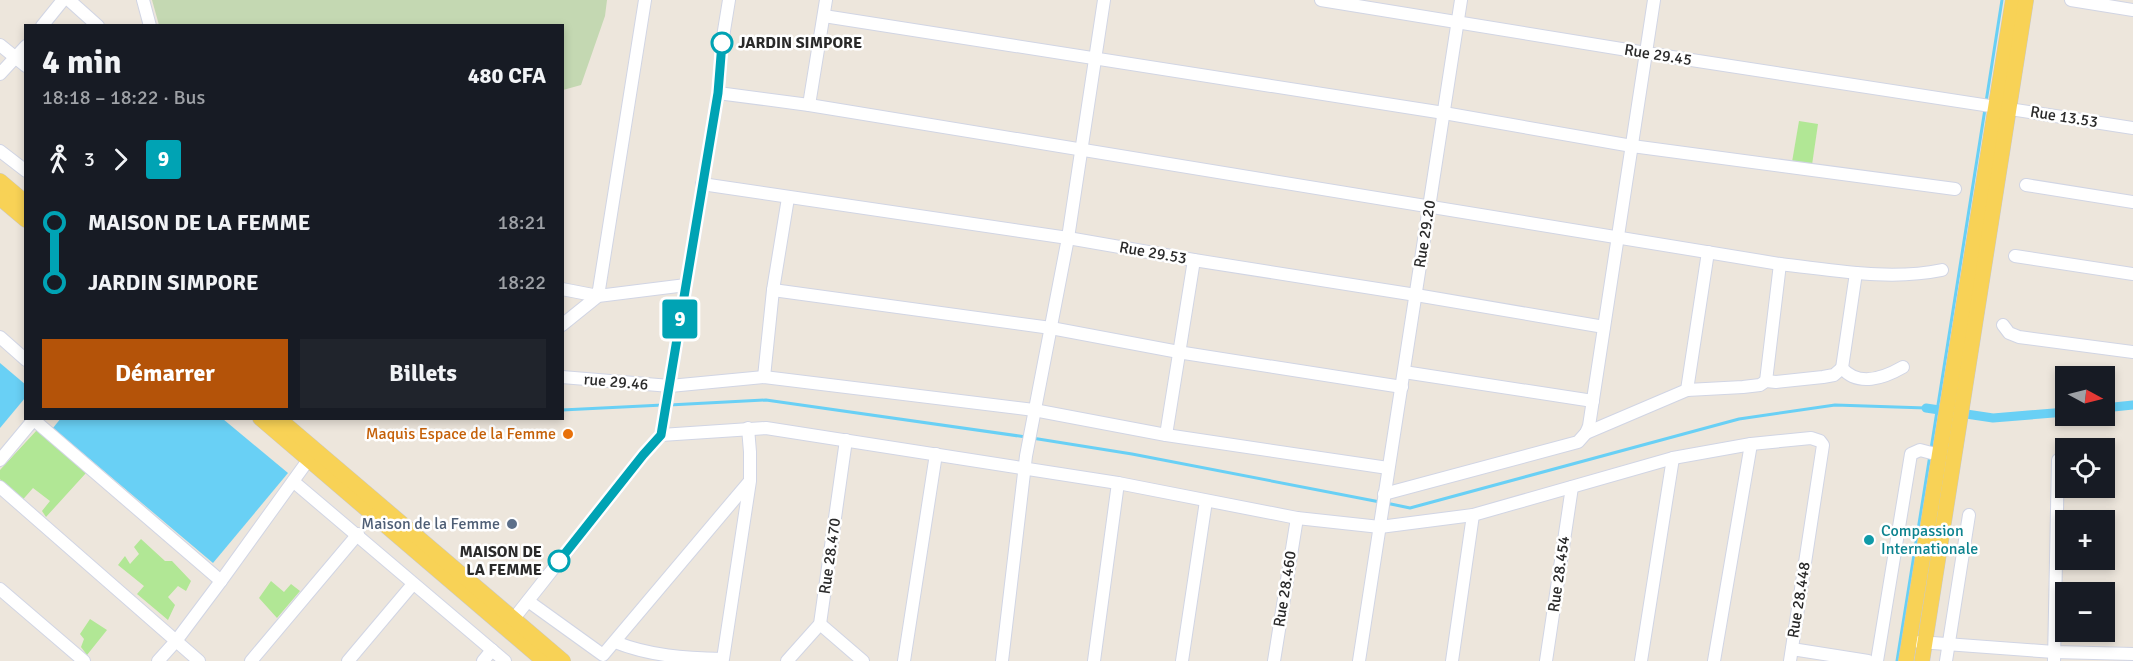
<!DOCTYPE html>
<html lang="fr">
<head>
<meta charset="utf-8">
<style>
  :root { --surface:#171b24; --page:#20242c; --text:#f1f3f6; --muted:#9ea1a6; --accent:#b45309 }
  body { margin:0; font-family:Signika,sans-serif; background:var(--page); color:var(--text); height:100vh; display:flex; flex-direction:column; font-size:22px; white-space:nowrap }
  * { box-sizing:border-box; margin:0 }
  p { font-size:20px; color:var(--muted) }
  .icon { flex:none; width:33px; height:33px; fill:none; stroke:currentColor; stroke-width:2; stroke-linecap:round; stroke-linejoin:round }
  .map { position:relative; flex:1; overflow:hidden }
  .drawer { position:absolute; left:24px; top:24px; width:540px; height:396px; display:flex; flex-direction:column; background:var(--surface); border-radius:0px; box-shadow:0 3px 9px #0003 }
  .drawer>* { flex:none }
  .badge { padding:0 12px; border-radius:4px; font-size:21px; line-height:39px }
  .needle { width:39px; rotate:97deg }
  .tools { position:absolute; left:2055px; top:366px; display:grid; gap:12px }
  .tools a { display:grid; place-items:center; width:60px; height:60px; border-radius:0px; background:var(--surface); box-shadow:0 3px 9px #0003; font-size:30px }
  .map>.badge { position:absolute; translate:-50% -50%; box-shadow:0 0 0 3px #fff }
  .legs { display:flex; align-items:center; gap:9px; height:66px; padding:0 18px; font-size:20px }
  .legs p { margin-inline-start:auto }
  .headline { display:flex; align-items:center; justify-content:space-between; height:102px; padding:0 18px }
  h1 { font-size:33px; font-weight:700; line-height:45px }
  .button { display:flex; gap:12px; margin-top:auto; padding:12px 18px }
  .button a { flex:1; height:69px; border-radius:0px; background:var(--accent); color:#fff; font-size:24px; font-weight:700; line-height:69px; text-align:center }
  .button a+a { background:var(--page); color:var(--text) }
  ul { padding:0 18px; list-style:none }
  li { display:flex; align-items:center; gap:21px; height:60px; font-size:22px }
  li i { display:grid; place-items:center; width:9px; height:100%; margin:0 8px; background:currentColor }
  li i::after { content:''; width:15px; height:15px; margin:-8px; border:4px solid; border-radius:50%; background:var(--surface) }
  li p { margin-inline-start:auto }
  li:first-child i { background:linear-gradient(#0000 50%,currentColor 0) }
  li:last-child i { background:linear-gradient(currentColor 50%,#0000 0) }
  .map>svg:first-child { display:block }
  .green { fill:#b1e795 }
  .cemetery { fill:#c4d8b2 }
  .water { fill:#69d0f5 }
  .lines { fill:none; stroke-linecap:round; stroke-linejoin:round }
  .stream { stroke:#69d0f5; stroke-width:3 }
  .canal { stroke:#69d0f5; stroke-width:9 }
  .minor-casing { stroke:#d1d5e4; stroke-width:14 }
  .major-casing { stroke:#c8c8c8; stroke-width:16 }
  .minor { stroke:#fff; stroke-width:12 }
  .major { stroke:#f8d256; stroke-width:15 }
  .line-1-casing { stroke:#fff; stroke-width:14 }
  .line-1 { stroke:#00a3b4; stroke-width:9 }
  .stop-1-dot { fill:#fff; stroke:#00a3b4; stroke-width:3 }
  .food-dot { fill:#e8710a; stroke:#fff; stroke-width:2 }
  .service-dot { fill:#5c6f8a; stroke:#fff; stroke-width:2 }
  .culture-dot { fill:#0f9aa8; stroke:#fff; stroke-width:2 }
  .labels { text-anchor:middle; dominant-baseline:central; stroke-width:5; stroke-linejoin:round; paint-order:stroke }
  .stop-label { font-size:16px; font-weight:bold; fill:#2a2a2a; stroke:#fff; text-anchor:start }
  .street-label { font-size:16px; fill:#2a2a2a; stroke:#fff }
  .food-label { font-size:16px; fill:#c56008; stroke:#fff; text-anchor:end }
  .service-label { font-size:16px; fill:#4e5e75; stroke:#fff; text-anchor:end }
  .culture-label { font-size:16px; fill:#0d838f; stroke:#fff; text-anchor:start }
</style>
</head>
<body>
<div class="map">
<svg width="2133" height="661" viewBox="0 0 2133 661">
  <rect width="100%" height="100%" fill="#ede6dc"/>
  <!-- green -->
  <g class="green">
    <path d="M1799,121l19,3 -6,41 -20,-3z"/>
    <path d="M37,430l49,43 -40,44 -4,-6 8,-10 -17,-13 -14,16 -19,-25v-9z"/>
    <path d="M141,539l24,22h7l19,20 -5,10 -8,-5 -10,11 7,8 -7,15 -31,-26 7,-8 -26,-21 7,-9 5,8 9,-10 -5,-7z"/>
    <path d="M271,581l13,11 7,-8 9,7 -23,27 -18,-20z"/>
    <path d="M90,619l17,11 -20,25 -6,-8 3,-8 -4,-5z"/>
  </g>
  <!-- cemetery -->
  <path class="cemetery" d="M152,0h455l-2,16 -24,69 -18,5 -1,-64 -403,-1z"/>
  <!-- water -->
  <g class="water">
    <path d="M0,363l26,22 -1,13 -25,30z"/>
    <path d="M61,418l162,1 65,54 -75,90 -160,-135z"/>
  </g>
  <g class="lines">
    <!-- stream -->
    <g class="stream">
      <path d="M1986,102l16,-102"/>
      <path d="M669,405l97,-5 260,37"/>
      <path d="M562,410l101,-5"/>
      <path d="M1032,438l100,16 248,48"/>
      <path d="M1931,449l54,-340"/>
      <path d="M1386,503l24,5 329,-89 96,-14 91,3"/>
      <path d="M1897,661l33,-206"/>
    </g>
    <!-- canal -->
    <g class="canal">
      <path d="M1926,408l67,10 73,-6"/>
      <path d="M2104,408l29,-3"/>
    </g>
    <defs>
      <g id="minor">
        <path d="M69,0l29,26"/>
        <path d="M143,0l7,26"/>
        <path d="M1321,0l325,53 487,75"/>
        <path d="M2071,0l62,10"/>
        <path d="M824,16l620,97 188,33 323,43"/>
        <path d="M42,26l21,-26"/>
        <path d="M0,45l26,21"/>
        <path d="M0,74l26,-28"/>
        <path d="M718,93l91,12 971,159c54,6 109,17 162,6"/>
        <path d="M809,105l17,-105"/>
        <path d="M0,151l26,20"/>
        <path d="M702,184l366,54 126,22 222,35 188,32"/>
        <path d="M2026,185l107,17"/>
        <path d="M2015,256l118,18"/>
        <path d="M1856,273l-14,95c16,19 42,10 61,-1"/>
        <path d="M562,289l36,7 47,-296"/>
        <path d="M773,290l278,38 133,25 218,34"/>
        <path d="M562,325l36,-29 88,-11"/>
        <path d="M2003,325l6,8 10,4 114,15"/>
        <path d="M0,337l26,23"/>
        <path d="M1404,372l189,29"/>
        <path d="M562,377l108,9 94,-9 270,33 132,25 222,33"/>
        <path d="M764,377l9,-87 15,-92"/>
        <path d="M1766,381l14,-117"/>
        <path d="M1687,390l21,-138"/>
        <path d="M34,420l187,161"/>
        <path d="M1586,433l101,-43 56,-3 17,-2 6,-4 10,1 47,-5 11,-2 8,-7"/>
        <path d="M661,435l57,-342 4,-50 7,-43"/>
        <path d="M1166,435l28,-175"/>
        <path d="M0,460l35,-42"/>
        <path d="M294,482l211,179"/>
        <path d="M0,487l199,174"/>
        <path d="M1384,494l194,-52 8,-9 3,-7 65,-426"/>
        <path d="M0,589l84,72"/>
        <path d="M528,601l75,54 146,-173"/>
        <path d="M820,624l43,37"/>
        <path d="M508,626l135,-171 18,-20 105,-7 352,55 179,35 83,9 93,-12 200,-57 78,-14 60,-6 9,3 3,4 -33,216"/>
        <path d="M615,642c35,14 70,16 108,17l27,-178v-29l-2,-24"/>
        <path d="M1919,642l135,10 79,2"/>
        <path d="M1792,649l76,12"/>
        <path d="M158,661l18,-20 45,-60 88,-122"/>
        <path d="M251,661l107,-127"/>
        <path d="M348,661l65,-77"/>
        <path d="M483,661l9,-11"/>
        <path d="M787,661l33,-37 26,-184"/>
        <path d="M904,661l32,-207"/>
        <path d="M1002,661l24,-205 42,-218 36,-238"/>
        <path d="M1094,661l24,-178"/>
        <path d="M1182,661l24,-160"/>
        <path d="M1274,661l23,-143"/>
        <path d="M1359,661l102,-661"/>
        <path d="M1452,661l21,-146"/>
        <path d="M1546,661l26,-174"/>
        <path d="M1641,661l32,-203"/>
        <path d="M1714,661l37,-217"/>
        <path d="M1877,661l34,-207 9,-4 19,5"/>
        <path d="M1946,661l23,-146"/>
        <path d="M2054,661l4,-201"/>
      </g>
      <g id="major">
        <path d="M0,181l26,22"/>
        <path d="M0,198l26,22"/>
        <path d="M260,418l284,243"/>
        <path d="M278,418l285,243"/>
        <path d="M1906,661l107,-661"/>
        <path d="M1922,661l104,-661"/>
      </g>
    </defs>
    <!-- minor casing -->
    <use href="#minor" class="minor-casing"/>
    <!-- major casing -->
    <use href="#major" class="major-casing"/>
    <!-- minor -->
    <use href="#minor" class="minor"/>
    <!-- major -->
    <use href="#major" class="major"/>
  </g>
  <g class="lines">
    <defs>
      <path id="line-1" d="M559,561l84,-106 18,-20 57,-342 4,-50"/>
    </defs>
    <!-- line-1 casing -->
    <use href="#line-1" class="line-1-casing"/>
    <!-- line-1 -->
    <use href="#line-1" class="line-1"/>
  </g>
  <!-- markers -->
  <g class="stop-1-dot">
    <circle cx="722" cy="43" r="10"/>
    <circle cx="559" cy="561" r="10"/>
  </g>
  <circle class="food-dot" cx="568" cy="434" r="6"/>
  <circle class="service-dot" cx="512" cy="524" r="6"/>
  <circle class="culture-dot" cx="1869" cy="540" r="6"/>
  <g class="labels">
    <!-- stop labels -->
    <g class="stop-label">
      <text x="738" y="43">JARDIN SIMPORE</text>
      <text x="542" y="552" text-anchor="end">MAISON DE<tspan x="542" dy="18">LA FEMME</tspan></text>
    </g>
    <!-- street labels -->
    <g class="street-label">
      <text transform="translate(1658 55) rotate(9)">Rue 29.45</text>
      <text transform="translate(2064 117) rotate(9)">Rue 13.53</text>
      <text transform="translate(1425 234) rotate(-81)">Rue 29.20</text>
      <text transform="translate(1153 253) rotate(10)">Rue 29.53</text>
      <text transform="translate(616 382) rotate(5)">rue 29.46</text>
      <text transform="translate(830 556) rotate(-82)">Rue 28.470</text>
      <text transform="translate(1559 574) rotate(-82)">Rue 28.454</text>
      <text transform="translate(1285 589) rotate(-81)">Rue 28.460</text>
      <text transform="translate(1799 600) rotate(-81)">Rue 28.448</text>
    </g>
    <!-- food labels -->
    <g class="food-label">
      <text x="556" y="434">Maquis Espace de la Femme</text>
    </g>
    <!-- service labels -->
    <g class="service-label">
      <text x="500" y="524">Maison de la Femme</text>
    </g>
    <!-- culture labels -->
    <g class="culture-label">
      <text x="1881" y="531">Compassion<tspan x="1881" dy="18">Internationale</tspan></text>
    </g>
  </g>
</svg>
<div class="tools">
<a><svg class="needle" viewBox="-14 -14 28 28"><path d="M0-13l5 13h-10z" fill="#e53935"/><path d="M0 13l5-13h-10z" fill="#9ea1a6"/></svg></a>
<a><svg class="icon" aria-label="locate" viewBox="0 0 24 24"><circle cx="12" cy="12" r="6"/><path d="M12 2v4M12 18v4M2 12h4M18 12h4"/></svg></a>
<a>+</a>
<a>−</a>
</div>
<b class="badge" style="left:680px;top:319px;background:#00a3b4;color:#fff">9</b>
<section class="drawer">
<div class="headline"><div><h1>4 min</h1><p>18:18 – 18:22 · Bus</p></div><b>480 CFA</b></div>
<div class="legs"><svg class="icon" aria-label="walk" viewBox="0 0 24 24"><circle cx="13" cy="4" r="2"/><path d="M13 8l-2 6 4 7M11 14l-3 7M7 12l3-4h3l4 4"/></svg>3<svg class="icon" aria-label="forward" viewBox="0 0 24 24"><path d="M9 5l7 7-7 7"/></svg><b class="badge" style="background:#00a3b4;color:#fff">9</b></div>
<ul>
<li><i style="color:#00a3b4"></i><b>MAISON DE LA FEMME</b><p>18:21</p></li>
<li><i style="color:#00a3b4"></i><b>JARDIN SIMPORE</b><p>18:22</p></li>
</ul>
<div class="button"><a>Démarrer</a><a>Billets</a></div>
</section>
</div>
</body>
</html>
